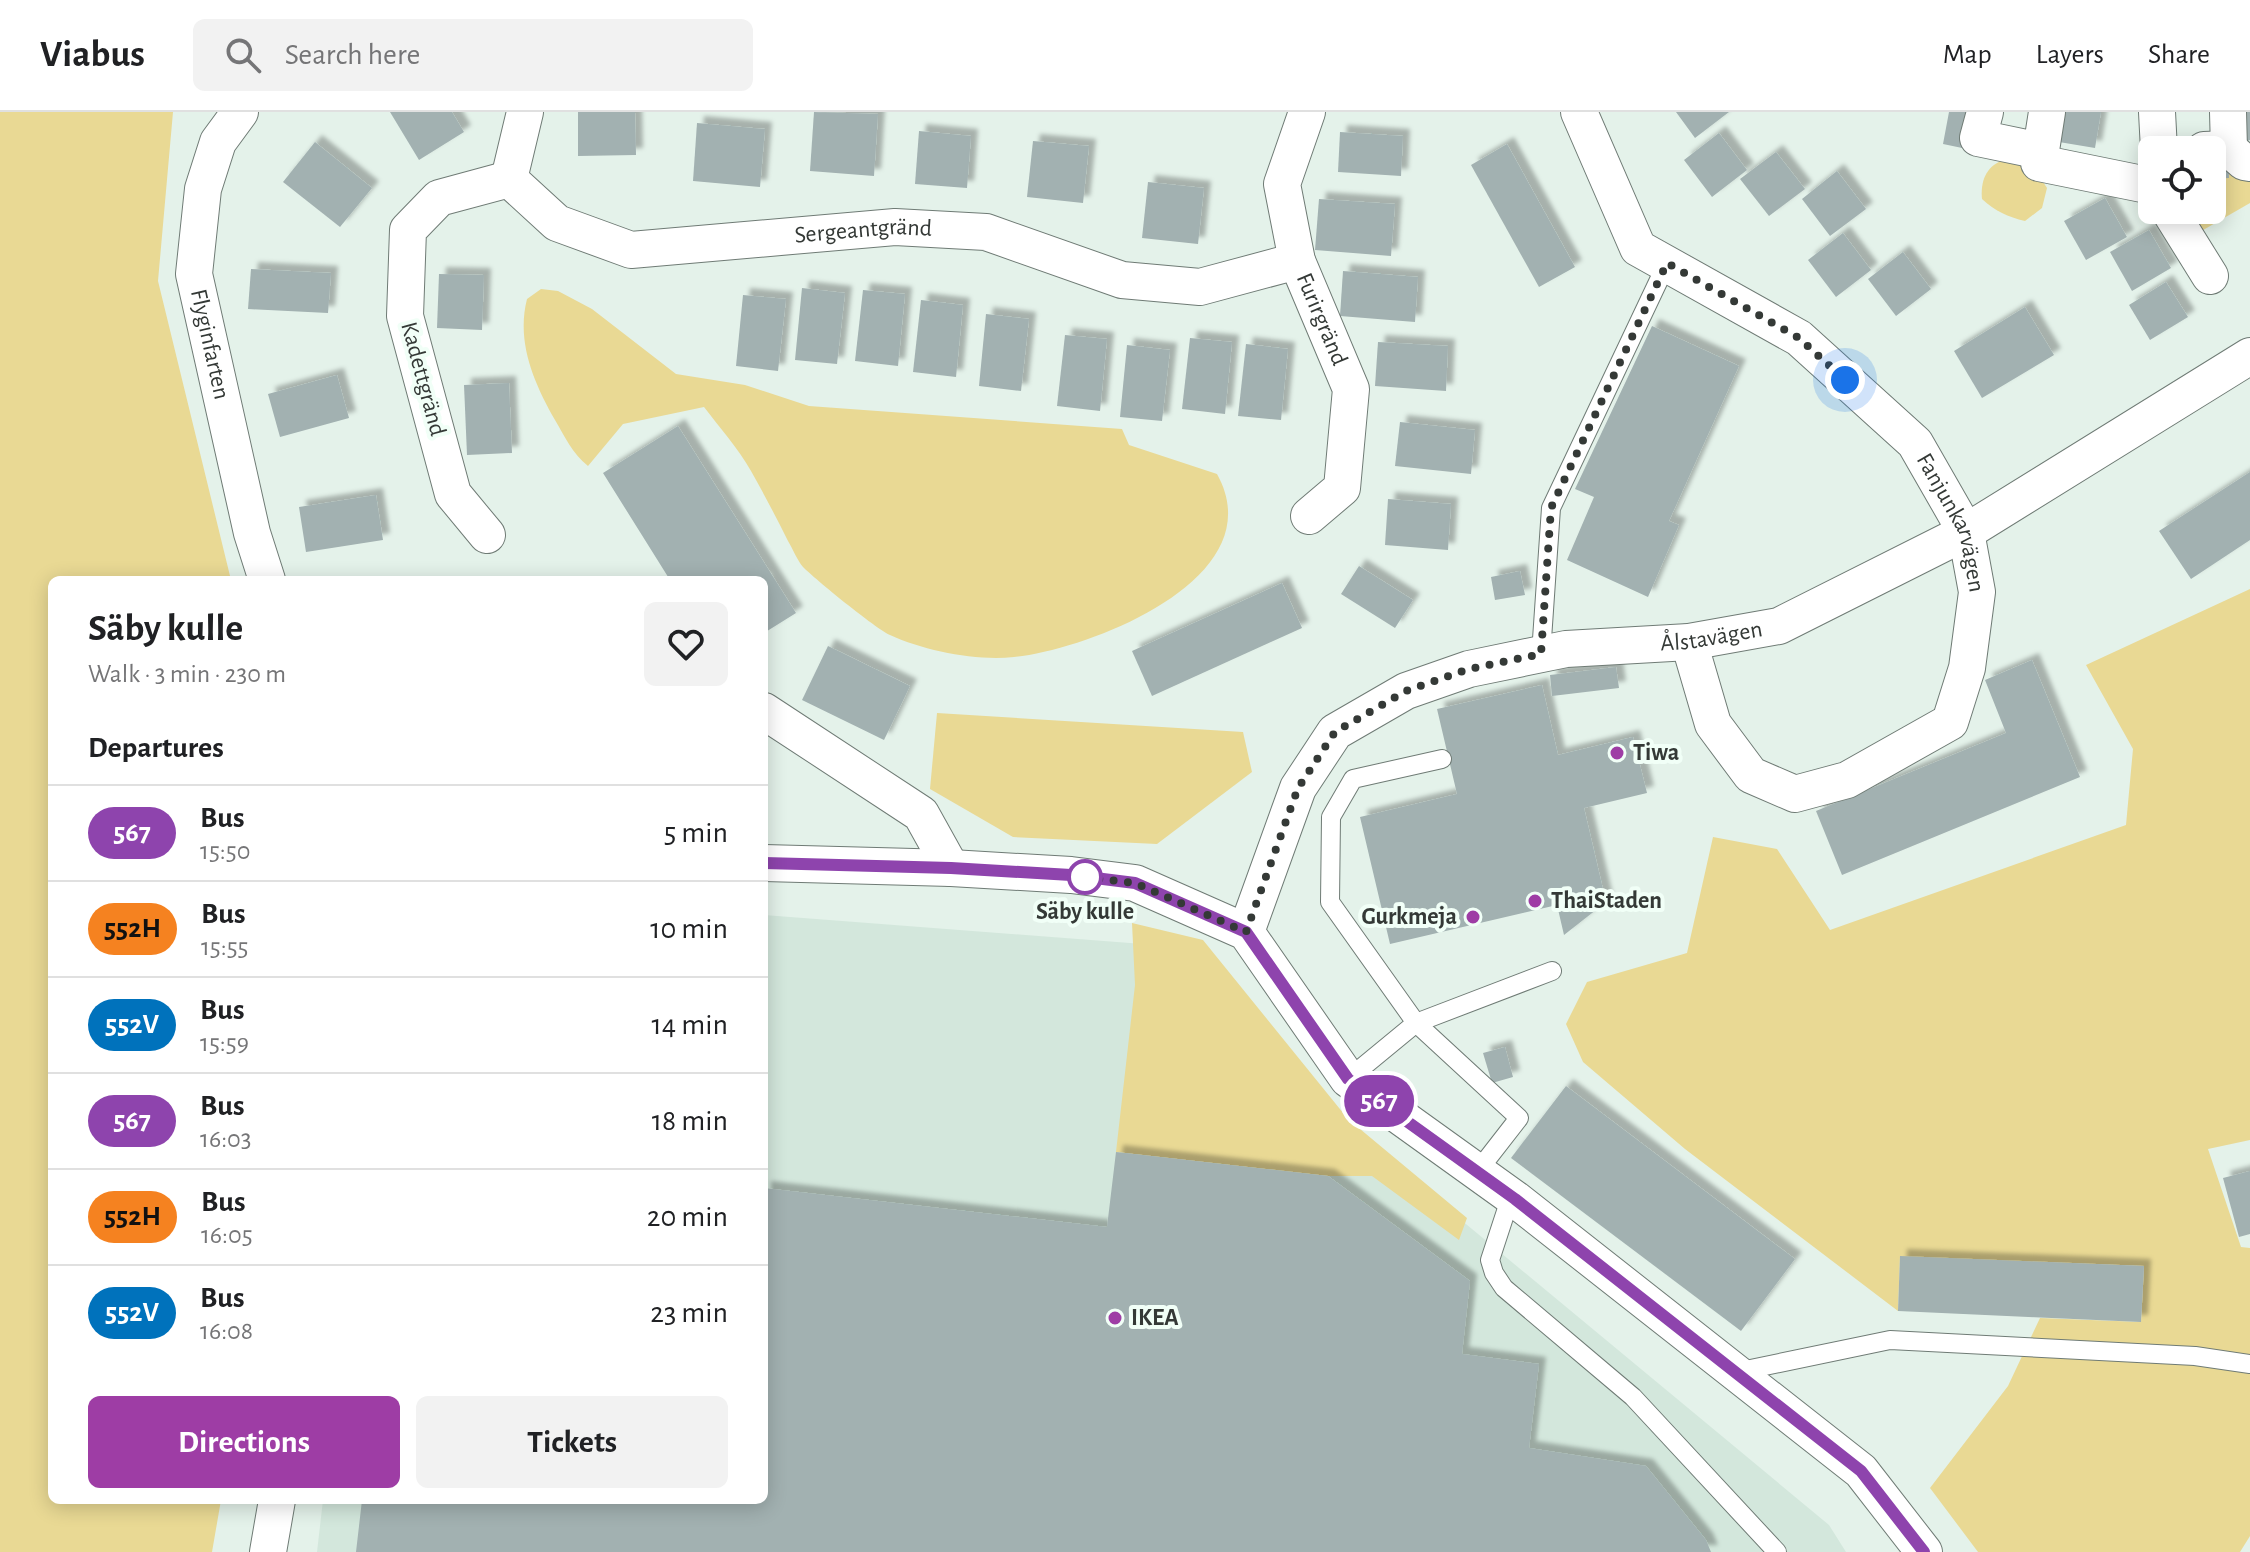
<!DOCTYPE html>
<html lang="en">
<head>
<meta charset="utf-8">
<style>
  :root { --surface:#fff; --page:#f2f2f2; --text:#202124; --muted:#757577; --line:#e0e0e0; --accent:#9e3da5 }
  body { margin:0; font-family:"Alegreya Sans",sans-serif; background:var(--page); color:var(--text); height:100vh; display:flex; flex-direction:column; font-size:30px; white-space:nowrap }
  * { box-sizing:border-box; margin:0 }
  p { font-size:26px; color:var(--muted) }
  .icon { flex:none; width:44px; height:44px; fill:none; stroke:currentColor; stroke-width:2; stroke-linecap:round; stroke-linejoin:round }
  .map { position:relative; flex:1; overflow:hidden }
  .drawer { position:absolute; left:48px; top:464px; width:720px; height:928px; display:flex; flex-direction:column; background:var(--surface); border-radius:12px; box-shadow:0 4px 20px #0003 }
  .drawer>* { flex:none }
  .badge { padding:0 16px; border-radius:26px; font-size:28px; line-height:52px }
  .fabs { position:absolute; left:2138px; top:24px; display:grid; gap:16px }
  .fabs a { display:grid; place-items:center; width:88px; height:88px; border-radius:12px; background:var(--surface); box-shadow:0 4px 20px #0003; font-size:40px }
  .you { position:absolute; width:40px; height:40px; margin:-20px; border:6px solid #fff; border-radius:50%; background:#1a73e8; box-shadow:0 0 0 12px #1a73e833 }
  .map>.badge { position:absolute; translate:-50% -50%; box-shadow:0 0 0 4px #fff }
  h2 { padding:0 40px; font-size:30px; line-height:72px }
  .round { display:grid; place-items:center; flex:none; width:84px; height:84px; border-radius:12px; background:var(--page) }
  .summary { display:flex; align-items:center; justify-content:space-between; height:136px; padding:0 40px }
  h1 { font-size:38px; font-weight:700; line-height:60px }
  .primary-button { display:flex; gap:16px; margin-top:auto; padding:16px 40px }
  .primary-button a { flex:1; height:92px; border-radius:12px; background:var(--accent); color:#fff; font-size:32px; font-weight:700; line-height:92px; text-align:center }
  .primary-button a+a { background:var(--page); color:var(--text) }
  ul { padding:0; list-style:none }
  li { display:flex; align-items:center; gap:24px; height:96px; padding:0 40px; border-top:2px solid var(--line) }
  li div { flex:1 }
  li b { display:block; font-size:30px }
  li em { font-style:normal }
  li .badge { min-width:88px; font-weight:700; text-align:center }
  header { display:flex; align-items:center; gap:48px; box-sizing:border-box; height:112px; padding:0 40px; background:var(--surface); border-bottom:2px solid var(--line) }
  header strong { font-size:38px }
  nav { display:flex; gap:44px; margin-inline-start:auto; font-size:28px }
  .search { width:560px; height:72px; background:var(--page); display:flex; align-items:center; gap:20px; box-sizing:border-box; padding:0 28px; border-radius:12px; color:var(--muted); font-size:30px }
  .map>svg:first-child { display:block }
  .built { fill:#d3e7dc }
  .green { fill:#e9d994 }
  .building { fill:#a2b1b1; filter:url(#shadow) }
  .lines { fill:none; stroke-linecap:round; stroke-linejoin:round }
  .lane-casing { stroke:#6f7b75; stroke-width:20 }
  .street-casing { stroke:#6f7b75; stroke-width:38 }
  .lane { stroke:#fff; stroke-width:18 }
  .street { stroke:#fff; stroke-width:36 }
  .line-casing { stroke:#fff; stroke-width:18 }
  .line { stroke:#8e44ad; stroke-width:12 }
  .walk { stroke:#343936; stroke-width:8; stroke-dasharray:0 14.4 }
  .poi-dot { fill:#9e3da5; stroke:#f1fff7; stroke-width:3 }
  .stop-dot { fill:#fff; stroke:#8e44ad; stroke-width:4 }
  .labels { text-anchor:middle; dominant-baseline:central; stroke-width:8; stroke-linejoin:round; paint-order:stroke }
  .street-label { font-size:24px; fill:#343936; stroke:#f1fff7 }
  .poi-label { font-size:24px; font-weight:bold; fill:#343936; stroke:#f1fff7; text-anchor:start }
  .stop-label { font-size:24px; font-weight:bold; fill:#343936; stroke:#f1fff7 }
</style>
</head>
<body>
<header>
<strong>Viabus</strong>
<div class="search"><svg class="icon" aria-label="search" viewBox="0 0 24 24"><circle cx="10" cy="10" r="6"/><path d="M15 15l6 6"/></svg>Search here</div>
<nav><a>Map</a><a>Layers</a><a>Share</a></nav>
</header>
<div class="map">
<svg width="2250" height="1440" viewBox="0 0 2250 1440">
  <defs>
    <filter id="shadow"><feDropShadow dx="7" dy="-7" stdDeviation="2" flood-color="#0004"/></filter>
  </defs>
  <rect width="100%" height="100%" fill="#e4f2ea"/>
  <!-- built -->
  <path class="built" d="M764,803l405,31 186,186 474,393 17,27h-1529l6,-52h441z"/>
  <!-- green -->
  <g class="green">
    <path d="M0,0h173l-15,169 73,299h-179v920h169l-9,52h-212z"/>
    <path d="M2008,47l28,12 11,17 -5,20 -17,13c-17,-4 -30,-10 -43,-22 -2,-20 6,-36 26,-40z"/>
    <path d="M2229,49l21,11v31l-59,34 -15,-27h36v-31l17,-2z"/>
    <path d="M541,177l17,2 34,18 84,65 69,11 64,21 313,23 7,16 88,29c58,104 -127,175 -203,183 -39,4 -89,-6 -124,-22 -15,-7 -75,-56 -87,-68 -6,-7 -10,-18 -15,-26 -12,-24 -24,-47 -37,-70 -13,-23 -31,-43 -47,-64l-81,17 -35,42c-16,-13 -23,-29 -33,-46 -21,-37 -39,-78 -28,-121z"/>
    <path d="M2250,477v551l-42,9 33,98 9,1v288l-10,16h-262l-48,-64 78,-102 32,-68 101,4 3,-56 -244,-9 -2,54 -213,-162 -102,-87 -17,-38 21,-42 100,-29 26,-116 64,12 53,81 296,-105 7,-76 -47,-84z"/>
    <path d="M937,601l306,19 9,40 -95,72 -144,-7 -83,-48z"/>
    <path d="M1132,811l71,17 145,179 119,99 -8,22 -87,-64h-44l-212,-24 19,-167z"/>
  </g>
  <!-- building -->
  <g class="building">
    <path d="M390,0h62l12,20 -45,28z"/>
    <path d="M578,0h57l1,43 -58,1z"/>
    <path d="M814,0l64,2 -4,62 -64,-5z"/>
    <path d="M1676,0h53l-34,26z"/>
    <path d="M1949,0h25l-7,37 -24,-5z"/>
    <path d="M2058,0h43l-6,36 -42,-7z"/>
    <path d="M2245,0h5v28l-3,1z"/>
    <path d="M697,11l68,6 -5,58 -67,-6z"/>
    <path d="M919,19l52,5 -4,52 -52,-4z"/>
    <path d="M1340,20l63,4 -2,40 -63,-4z"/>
    <path d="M1719,21l28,37 -35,27 -28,-37z"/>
    <path d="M1033,29l56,5 -6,57 -56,-6z"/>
    <path d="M315,30l57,46 -32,39 -57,-45z"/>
    <path d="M1507,32l68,123 -36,20 -68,-122z"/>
    <path d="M1776,40l29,37 -36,27 -29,-37z"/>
    <path d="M2228,40l1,26 -17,1v-26z"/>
    <path d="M1837,59l29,38 -36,27 -28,-37z"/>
    <path d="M1148,70l56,6 -6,56 -56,-6z"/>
    <path d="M2105,86l22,39 -41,23 -22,-39z"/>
    <path d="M1319,87l76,5 -4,52 -76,-6z"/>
    <path d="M2149,118l22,38 -39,23 -22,-39z"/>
    <path d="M1843,121l28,37 -35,27 -28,-37z"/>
    <path d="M1903,140l28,37 -35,27 -28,-37z"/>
    <path d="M251,157l80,4 -3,40 -80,-4z"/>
    <path d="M1343,159l75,6 -3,45 -75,-6z"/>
    <path d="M439,162l45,1 -2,55 -45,-2z"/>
    <path d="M2166,170l22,35 -38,23 -21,-35z"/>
    <path d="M802,176l43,5 -8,71 -42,-4z"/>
    <path d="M863,178l42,4 -7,72 -43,-5z"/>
    <path d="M743,183l43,4 -8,72 -42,-5z"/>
    <path d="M921,188l42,5 -7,72 -43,-5z"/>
    <path d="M2025,195l29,48 -72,43 -28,-47z"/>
    <path d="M986,202l43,5 -8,72 -42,-5z"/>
    <path d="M1652,214l87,40 -70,155 10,4 -31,72 -81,-37 27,-63 -19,-8z"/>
    <path d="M1065,223l42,4 -7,72 -43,-5z"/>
    <path d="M1190,226l42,4 -7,72 -43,-5z"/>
    <path d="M1378,230l70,4 -2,45 -71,-5z"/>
    <path d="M1246,232l42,5 -7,71 -43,-4z"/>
    <path d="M1127,233l43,5 -8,71 -42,-4z"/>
    <path d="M337,263l12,43 -69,19 -12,-43z"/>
    <path d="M509,271l3,70 -45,2 -3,-70z"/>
    <path d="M1400,310l75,8 -4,44 -76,-8z"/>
    <path d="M678,314l118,187 -32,20v-53h-94l-67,-107z"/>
    <path d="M2250,360v68l-59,39 -32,-48z"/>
    <path d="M376,383l7,45 -77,12 -7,-45z"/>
    <path d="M1388,387l63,5 -3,46 -63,-5z"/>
    <path d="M1359,454l54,34 -18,28 -54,-34z"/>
    <path d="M1520,459l5,24 -30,5 -4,-23z"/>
    <path d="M1282,471l20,45 -150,68 -20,-45z"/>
    <path d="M828,534l82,40 -26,54 -82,-40z"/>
    <path d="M2032,548l48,117 -238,98 -26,-64 190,-78 -21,-53z"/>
    <path d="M1616,555l3,21 -67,8 -2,-21z"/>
    <path d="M1542,573l16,70 75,-18 14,56 -63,15 22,94 -42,33 -7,-30 -167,39 -30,-127 97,-23 -20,-85z"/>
    <path d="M1505,935l8,30 -21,6 -9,-30z"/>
    <path d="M1566,974l229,173 -54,72 -230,-173z"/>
    <path d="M1116,1040l212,24 142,105 -8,73 77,10 -10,84 117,18 60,74 5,12h-1355l6,-52h402v-312l343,39z"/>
    <path d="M2250,1059v63l-11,3 -16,-59z"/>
    <path d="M1900,1144l244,10 -3,56 -243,-11z"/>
  </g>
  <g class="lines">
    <defs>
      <g id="lane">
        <path d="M1541,542l10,-146 116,-245"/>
        <path d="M1442,647l-89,20 -22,38 -1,85 86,121 103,95 -42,54"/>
        <path d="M1348,967l68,-56 136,-52"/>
        <path d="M1511,1084l-21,64 4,13 10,15 129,109 144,155"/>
        <path d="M1736,1260l154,-32 305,16 55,8"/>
      </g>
      <g id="street">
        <path id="s1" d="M240,0l-22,30 -15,47 -9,85 58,259 15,47"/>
        <path id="s2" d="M525,0l-16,67 48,44 74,27 264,-23 91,5 136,48 78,7 97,-26"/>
        <path id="s3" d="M1307,0l-25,72 15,77 54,128 -9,99 -33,28"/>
        <path id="s4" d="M1579,0l59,136 161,90 116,105 51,89 11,60 -10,76 -17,54 -103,58 -52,14 -44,-19 -38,-51 -24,-82"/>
        <path d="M1985,0l-7,26 63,13"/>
        <path d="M2047,0l-8,51 113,23"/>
        <path d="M2157,0l2,38"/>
        <path d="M2228,0l1,37"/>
        <path d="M2204,38l25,-1 15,13 6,1"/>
        <path d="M2169,98l41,66"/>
        <path d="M487,423l-34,-41 -48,-178 3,-86 31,-32 70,-19"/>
        <path d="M764,599l157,103 30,54"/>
        <path d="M764,751l187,5 120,7 64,8 111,49 102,147 167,120 346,272 63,81"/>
        <path id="s5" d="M1246,820l52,-144 37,-56 71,-41 63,-22 97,-20 123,-7 90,-16 187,-94 284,-176"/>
        <path d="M268,1440l9,-52"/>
      </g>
    </defs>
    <!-- lane casing -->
    <use href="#lane" class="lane-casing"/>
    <!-- street casing -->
    <use href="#street" class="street-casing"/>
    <!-- lane -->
    <use href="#lane" class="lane"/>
    <!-- street -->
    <use href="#street" class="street"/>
  </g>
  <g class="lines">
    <defs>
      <path id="line" d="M764,751l187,5 120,7 64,8 111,49 102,147 167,120 346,272 63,81"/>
    </defs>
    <!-- line casing -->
    <use href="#line" class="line-casing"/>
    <!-- line -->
    <use href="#line" class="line"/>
    <!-- walk -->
    <path class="walk" d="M1085,765l50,6 111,49 52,-144 37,-56 71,-41 63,-22 72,-15 10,-146 116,-245 132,75 46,42"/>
  </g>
  <!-- markers -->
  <g class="poi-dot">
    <circle cx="1617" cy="641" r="8"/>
    <circle cx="1535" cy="789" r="8"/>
    <circle cx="1473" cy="805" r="8"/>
    <circle cx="1115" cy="1206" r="8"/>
  </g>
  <circle class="stop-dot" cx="1085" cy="765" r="16"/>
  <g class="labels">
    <!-- street labels -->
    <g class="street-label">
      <text stroke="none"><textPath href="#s2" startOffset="446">Sergeantgränd</textPath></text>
      <text stroke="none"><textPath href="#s3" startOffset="218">Furirgränd</textPath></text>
      <text stroke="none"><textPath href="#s1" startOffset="244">Flyginfarten</textPath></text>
      <text transform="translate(423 267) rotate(75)">Kadettgränd</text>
      <text stroke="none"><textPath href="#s4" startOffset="578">Fanjunkarvägen</textPath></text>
      <text stroke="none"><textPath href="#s5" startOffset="614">Ålstavägen</textPath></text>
    </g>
    <!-- poi labels -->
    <g class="poi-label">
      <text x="1633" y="641">Tiwa</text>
      <text x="1551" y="789">ThaiStaden</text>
      <text x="1457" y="805" text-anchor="end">Gurkmeja</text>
      <text x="1131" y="1206">IKEA</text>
    </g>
    <!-- stop labels -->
    <g class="stop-label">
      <text x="1085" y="800">Säby kulle</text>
    </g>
  </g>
</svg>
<div class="fabs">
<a><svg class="icon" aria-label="locate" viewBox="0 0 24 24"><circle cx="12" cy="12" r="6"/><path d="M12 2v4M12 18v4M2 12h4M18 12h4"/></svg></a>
</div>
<div class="you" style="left:1845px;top:268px"></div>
<b class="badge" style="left:1379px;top:989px;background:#8e44ad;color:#fff">567</b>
<section class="drawer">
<div class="summary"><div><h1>Säby kulle</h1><p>Walk · 3 min · 230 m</p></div><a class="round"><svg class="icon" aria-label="heart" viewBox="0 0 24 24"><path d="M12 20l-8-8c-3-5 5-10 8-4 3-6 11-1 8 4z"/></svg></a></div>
<h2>Departures</h2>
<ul>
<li><span class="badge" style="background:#8e44ad;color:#fff">567</span><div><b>Bus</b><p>15:50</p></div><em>5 min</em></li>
<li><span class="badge" style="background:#f58220;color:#111">552H</span><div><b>Bus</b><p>15:55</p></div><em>10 min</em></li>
<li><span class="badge" style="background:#0072bc;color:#fff">552V</span><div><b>Bus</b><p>15:59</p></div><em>14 min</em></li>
<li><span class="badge" style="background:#8e44ad;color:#fff">567</span><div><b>Bus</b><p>16:03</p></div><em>18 min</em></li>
<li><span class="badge" style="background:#f58220;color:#111">552H</span><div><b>Bus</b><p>16:05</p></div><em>20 min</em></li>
<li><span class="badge" style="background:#0072bc;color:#fff">552V</span><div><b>Bus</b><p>16:08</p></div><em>23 min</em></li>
</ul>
<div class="primary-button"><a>Directions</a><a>Tickets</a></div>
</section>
</div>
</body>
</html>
